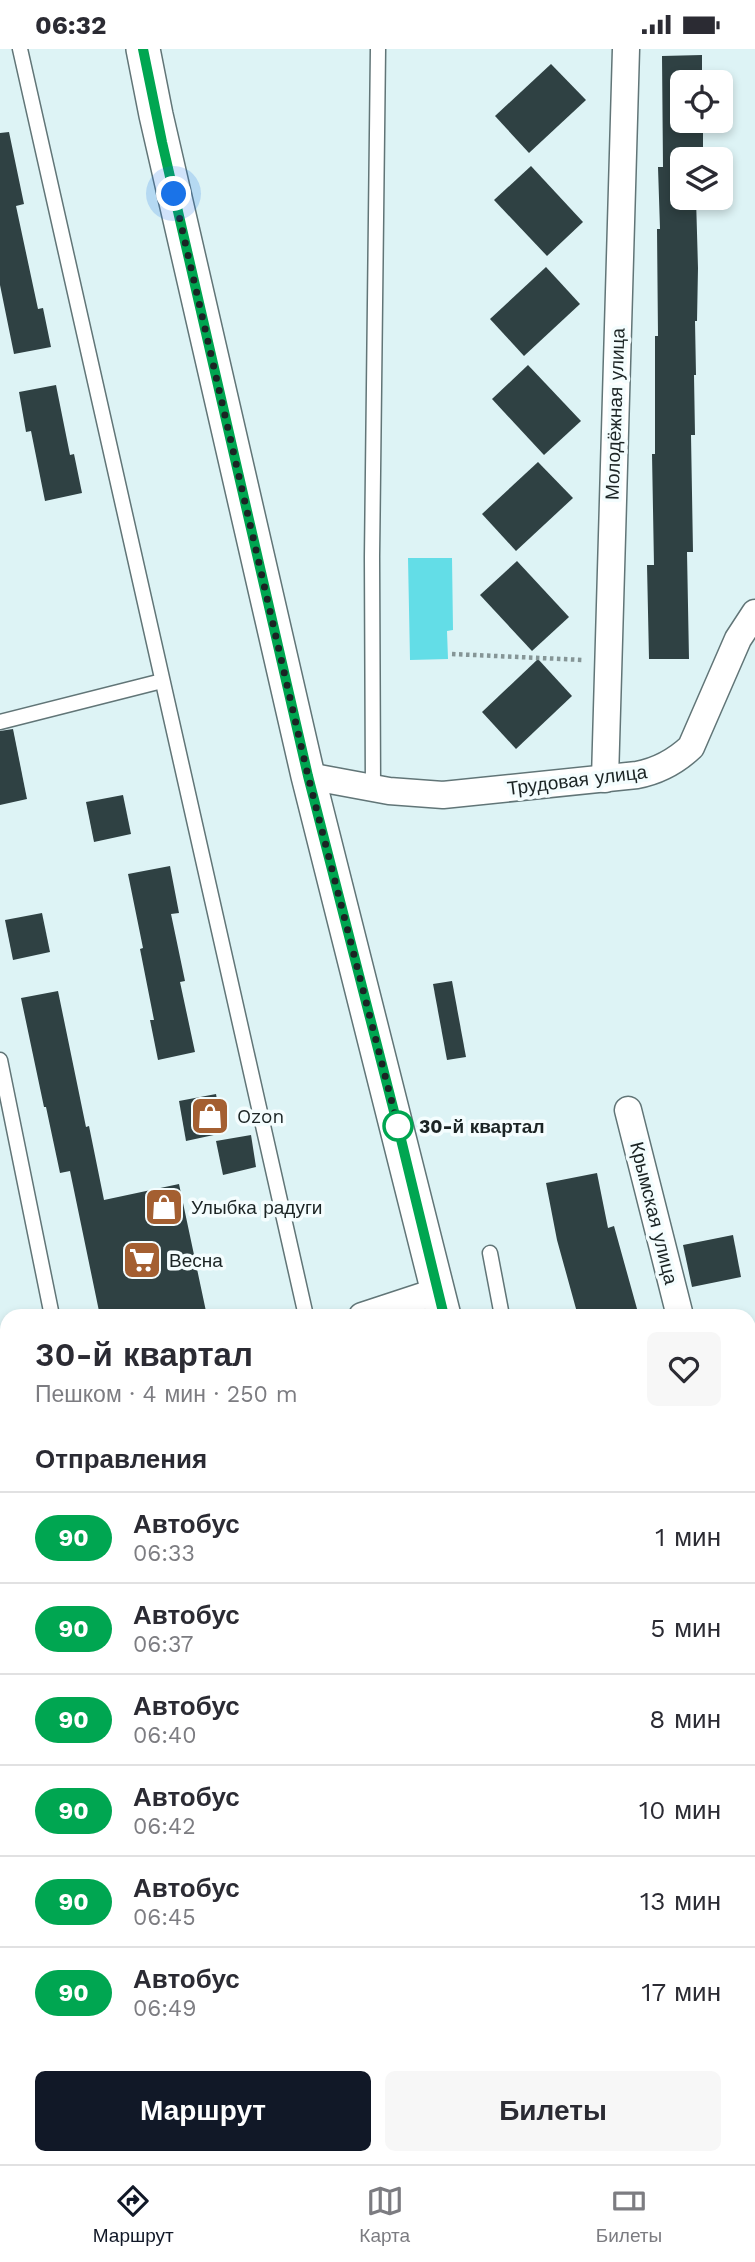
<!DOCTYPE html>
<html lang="ru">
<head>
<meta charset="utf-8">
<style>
  :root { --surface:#fff; --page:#f7f7f7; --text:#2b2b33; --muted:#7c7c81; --line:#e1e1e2; --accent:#111827 }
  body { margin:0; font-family:"Work Sans",sans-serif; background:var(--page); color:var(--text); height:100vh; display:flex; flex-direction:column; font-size:26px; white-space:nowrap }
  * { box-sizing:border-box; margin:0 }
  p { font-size:23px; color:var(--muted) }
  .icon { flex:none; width:38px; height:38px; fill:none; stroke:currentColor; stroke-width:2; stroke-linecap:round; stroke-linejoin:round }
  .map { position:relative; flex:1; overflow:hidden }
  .sheet { position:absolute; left:0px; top:1260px; width:756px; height:856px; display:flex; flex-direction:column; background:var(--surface); border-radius:21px 21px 0 0; box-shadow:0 4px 10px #0003 }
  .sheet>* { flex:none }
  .badge { padding:0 14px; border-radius:23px; font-size:24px; line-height:46px }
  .fabs { position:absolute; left:670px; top:21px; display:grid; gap:14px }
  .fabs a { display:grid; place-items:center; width:63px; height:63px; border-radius:10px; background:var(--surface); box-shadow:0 4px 10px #0003; font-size:35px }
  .you { position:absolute; width:35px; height:35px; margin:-18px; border:5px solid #fff; border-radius:50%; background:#1a73e8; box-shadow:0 0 0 10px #1a73e833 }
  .map>.badge { position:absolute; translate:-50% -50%; box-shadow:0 0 0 4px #fff }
  h2 { padding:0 35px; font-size:26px; line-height:63px }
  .round { display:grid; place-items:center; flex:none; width:74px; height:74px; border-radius:10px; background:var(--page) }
  .overview { display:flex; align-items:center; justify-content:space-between; height:119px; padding:0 35px }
  h1 { font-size:33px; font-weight:600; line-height:52px }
  .cta { display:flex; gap:14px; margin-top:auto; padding:14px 35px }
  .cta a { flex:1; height:80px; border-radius:10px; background:var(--accent); color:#fff; font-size:28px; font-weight:600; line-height:80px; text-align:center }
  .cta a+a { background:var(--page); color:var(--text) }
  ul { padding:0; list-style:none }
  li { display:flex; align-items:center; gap:21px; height:91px; padding:0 35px; border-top:2px solid var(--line) }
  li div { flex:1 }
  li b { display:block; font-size:26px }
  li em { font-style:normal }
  li .badge { min-width:77px; font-weight:700; text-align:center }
  .status { display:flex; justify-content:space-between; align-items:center; height:49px; padding:0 35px; background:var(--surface); direction:ltr }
  .status svg { height:19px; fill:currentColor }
  .tab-bar { display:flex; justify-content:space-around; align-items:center; height:98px; border-top:2px solid var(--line); background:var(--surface); font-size:19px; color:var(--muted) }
  .tab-bar a { display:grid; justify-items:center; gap:4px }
  .tab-bar .current { color:var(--accent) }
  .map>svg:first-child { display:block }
  .park { fill:#63dde7 }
  .building { fill:#2f4143 }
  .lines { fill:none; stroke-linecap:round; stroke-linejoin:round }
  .service-casing { stroke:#617577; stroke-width:17 }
  .minor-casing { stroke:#617577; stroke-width:29 }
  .tertiary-casing { stroke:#617577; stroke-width:36 }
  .path { stroke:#859596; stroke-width:4.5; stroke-dasharray:3.5 3.5; stroke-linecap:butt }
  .service { stroke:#fff; stroke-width:14 }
  .minor { stroke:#fff; stroke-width:26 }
  .tertiary { stroke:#fff; stroke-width:33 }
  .line-casing { stroke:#fff; stroke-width:16 }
  .line { stroke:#00a651; stroke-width:10 }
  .walk { stroke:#1b2424; stroke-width:7; stroke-dasharray:0 12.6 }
  .stop-dot { fill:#fff; stroke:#00a651; stroke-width:3.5 }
  .labels { text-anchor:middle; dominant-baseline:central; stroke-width:7; stroke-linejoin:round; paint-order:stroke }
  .street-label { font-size:19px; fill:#1b2424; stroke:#f4fdfe }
  .poi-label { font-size:19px; fill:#1b2424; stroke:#f4fdfe; text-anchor:start }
  .stop-label { font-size:19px; font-weight:bold; fill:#1b2424; stroke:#f4fdfe; text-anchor:start }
</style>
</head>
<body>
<div class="status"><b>06:32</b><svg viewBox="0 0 49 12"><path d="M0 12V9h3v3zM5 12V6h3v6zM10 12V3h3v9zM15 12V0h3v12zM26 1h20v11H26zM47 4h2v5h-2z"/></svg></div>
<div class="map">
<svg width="755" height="2115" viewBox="0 0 755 2115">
  <rect width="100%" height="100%" fill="#ddf3f5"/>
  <!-- park -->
  <path class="park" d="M408,509h44l1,72 -6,1 1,28 -38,1z"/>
  <!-- building -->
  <g class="building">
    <path d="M702,6v27h-20v39h21v28h-21v49h14l2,70 -1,53h-2l1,54h-2l1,60h-4l2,117h-6l2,107h-40l-2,-94h7l-2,-111h3v-118h3l-1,-107h3l-2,-62h5l-1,-111z"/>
    <path d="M551,15l35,36 -57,53 -34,-37z"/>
    <path d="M9,83l15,72 -8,2 22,103 5,-1 8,39 -37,7 -14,-69v-152z"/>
    <path d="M531,117l52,56 -36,34 -53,-56z"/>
    <path d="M546,218l34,37 -56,52 -34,-37z"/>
    <path d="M528,316l53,56 -37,34 -52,-56z"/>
    <path d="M56,336l14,70 4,-1 8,39 -37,8 -14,-70 -5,1 -7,-40z"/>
    <path d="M538,413l35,36 -57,53 -34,-37z"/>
    <path d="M517,512l52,56 -37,34 -52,-56z"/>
    <path d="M538,610l34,37 -56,53 -34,-37z"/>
    <path d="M13,680l14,70 -27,6v-74z"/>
    <path d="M123,746l8,39 -37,8 -8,-40z"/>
    <path d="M170,817l9,47 -8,1 14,67 -5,1 15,70 -37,8 -8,-40h4l-14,-71 3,-1 -15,-74z"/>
    <path d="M42,864l8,39 -37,8 -8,-40z"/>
    <path d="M452,932l14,76 -19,3 -14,-76z"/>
    <path d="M58,942l28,136 3,-1 15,74 75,-16 28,132h-107l-30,-145 -10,2 -14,-66h-2l-23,-109z"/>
    <path d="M216,1045l7,39 -37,8 -7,-40z"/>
    <path d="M251,1086l5,32 -33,8 -7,-34z"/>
    <path d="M597,1124l11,55 6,-2 25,90h-61l-21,-76 -11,-57z"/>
    <path d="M733,1186l8,42 -49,10 -9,-42z"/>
  </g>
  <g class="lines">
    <defs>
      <g id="service">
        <path d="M20,0l286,1267"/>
        <path d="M0,673l162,-41"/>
        <path d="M373,740l-1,-232 6,-508"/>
        <path d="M0,1011l52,256"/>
        <path d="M490,1204l12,63"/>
        <path d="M749,1804l6,-2"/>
        <path d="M194,2109l1,6"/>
      </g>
      <g id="minor">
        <path d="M308,727l81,15 54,4 194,-20c21,-4 38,-13 54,-28l47,-108 17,-26"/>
        <path d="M605,730l21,-730"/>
        <path d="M628,1061l52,206"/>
        <path d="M362,1267l76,-25"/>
        <path d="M0,1356l7,-2"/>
        <path d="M749,1554l6,26"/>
        <path d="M749,1817l6,8"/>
      </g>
      <g id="tertiary">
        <path d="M143,0l13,66 152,661 136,540"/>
        <path d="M414,2115v-6"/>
      </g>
    </defs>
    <!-- service casing -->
    <use href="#service" class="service-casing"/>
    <!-- minor casing -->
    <use href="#minor" class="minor-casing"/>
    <!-- tertiary casing -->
    <use href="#tertiary" class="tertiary-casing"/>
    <!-- path -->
    <path class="path" d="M452,605l132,6"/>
    <!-- service -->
    <use href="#service" class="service"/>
    <!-- minor -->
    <use href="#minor" class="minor"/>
    <!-- tertiary -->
    <use href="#tertiary" class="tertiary"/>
  </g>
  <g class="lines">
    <defs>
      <path id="line" d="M143,0l19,93 146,634 90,351 46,189"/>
    </defs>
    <!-- line casing -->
    <use href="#line" class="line-casing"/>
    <!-- line -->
    <use href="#line" class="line"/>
    <!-- walk -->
    <path class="walk" d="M174,145l134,582 90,350"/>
  </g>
  <!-- icons -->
  <defs>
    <symbol id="shop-square" viewBox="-11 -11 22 22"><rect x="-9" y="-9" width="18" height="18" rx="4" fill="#a45f31" stroke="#f4fdfe"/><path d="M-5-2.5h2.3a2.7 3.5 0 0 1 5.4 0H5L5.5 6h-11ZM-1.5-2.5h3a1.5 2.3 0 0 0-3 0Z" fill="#fff"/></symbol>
    <symbol id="supermarket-square" viewBox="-11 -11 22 22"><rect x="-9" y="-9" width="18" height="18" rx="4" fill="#a45f31" stroke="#f4fdfe"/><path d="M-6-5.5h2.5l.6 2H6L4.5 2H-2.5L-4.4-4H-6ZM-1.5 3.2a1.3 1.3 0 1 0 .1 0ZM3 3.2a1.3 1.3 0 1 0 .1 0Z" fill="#fff"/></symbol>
  </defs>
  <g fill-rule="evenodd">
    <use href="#shop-square" x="188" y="1045" width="44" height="44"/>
    <use href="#shop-square" x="142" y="1136" width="44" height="44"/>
    <use href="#supermarket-square" x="120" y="1189" width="44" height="44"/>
  </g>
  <!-- markers -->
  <circle class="stop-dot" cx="398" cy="1077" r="14"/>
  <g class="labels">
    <!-- street labels -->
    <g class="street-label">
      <text transform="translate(615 365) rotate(-88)">Молодёжная улица</text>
      <text transform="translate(577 731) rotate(-7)">Трудовая улица</text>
      <text transform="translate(654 1164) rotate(76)">Крымская улица</text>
    </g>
    <!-- poi labels -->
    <g class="poi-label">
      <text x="237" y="1067">Ozon</text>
      <text x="191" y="1158">Улыбка радуги</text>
      <text x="169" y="1211">Весна</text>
    </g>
    <!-- stop labels -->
    <g class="stop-label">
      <text x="419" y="1077">30-й квартал</text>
    </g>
  </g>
</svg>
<div class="fabs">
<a><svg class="icon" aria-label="locate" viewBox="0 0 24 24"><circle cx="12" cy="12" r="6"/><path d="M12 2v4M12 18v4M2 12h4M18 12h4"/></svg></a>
<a><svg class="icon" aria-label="layers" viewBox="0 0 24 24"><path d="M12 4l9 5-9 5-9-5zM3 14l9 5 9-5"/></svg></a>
</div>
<div class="you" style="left:174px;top:145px"></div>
<section class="sheet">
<div class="overview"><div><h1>30-й квартал</h1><p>Пешком · 4 мин · 250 m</p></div><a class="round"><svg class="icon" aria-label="heart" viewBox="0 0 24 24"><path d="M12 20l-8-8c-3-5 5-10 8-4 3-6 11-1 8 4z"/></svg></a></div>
<h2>Отправления</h2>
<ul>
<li><span class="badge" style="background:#00a651;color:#fff">90</span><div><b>Автобус</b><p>06:33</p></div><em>1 мин</em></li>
<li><span class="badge" style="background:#00a651;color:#fff">90</span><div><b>Автобус</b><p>06:37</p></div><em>5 мин</em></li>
<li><span class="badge" style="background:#00a651;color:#fff">90</span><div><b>Автобус</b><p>06:40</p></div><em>8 мин</em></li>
<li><span class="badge" style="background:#00a651;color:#fff">90</span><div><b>Автобус</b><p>06:42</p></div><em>10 мин</em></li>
<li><span class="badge" style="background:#00a651;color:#fff">90</span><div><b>Автобус</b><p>06:45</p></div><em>13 мин</em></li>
<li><span class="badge" style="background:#00a651;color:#fff">90</span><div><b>Автобус</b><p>06:49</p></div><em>17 мин</em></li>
</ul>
<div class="cta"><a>Маршрут</a><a>Билеты</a></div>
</section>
</div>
<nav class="tab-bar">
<a class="current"><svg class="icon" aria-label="directions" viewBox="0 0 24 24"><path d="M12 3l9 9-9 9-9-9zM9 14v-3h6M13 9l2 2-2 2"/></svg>Маршрут</a>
<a><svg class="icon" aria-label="map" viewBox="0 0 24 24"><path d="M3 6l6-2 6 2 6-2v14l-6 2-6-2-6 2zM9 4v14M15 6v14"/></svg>Карта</a>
<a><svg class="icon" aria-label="tickets" viewBox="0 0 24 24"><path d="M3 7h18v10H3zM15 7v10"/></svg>Билеты</a>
</nav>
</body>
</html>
